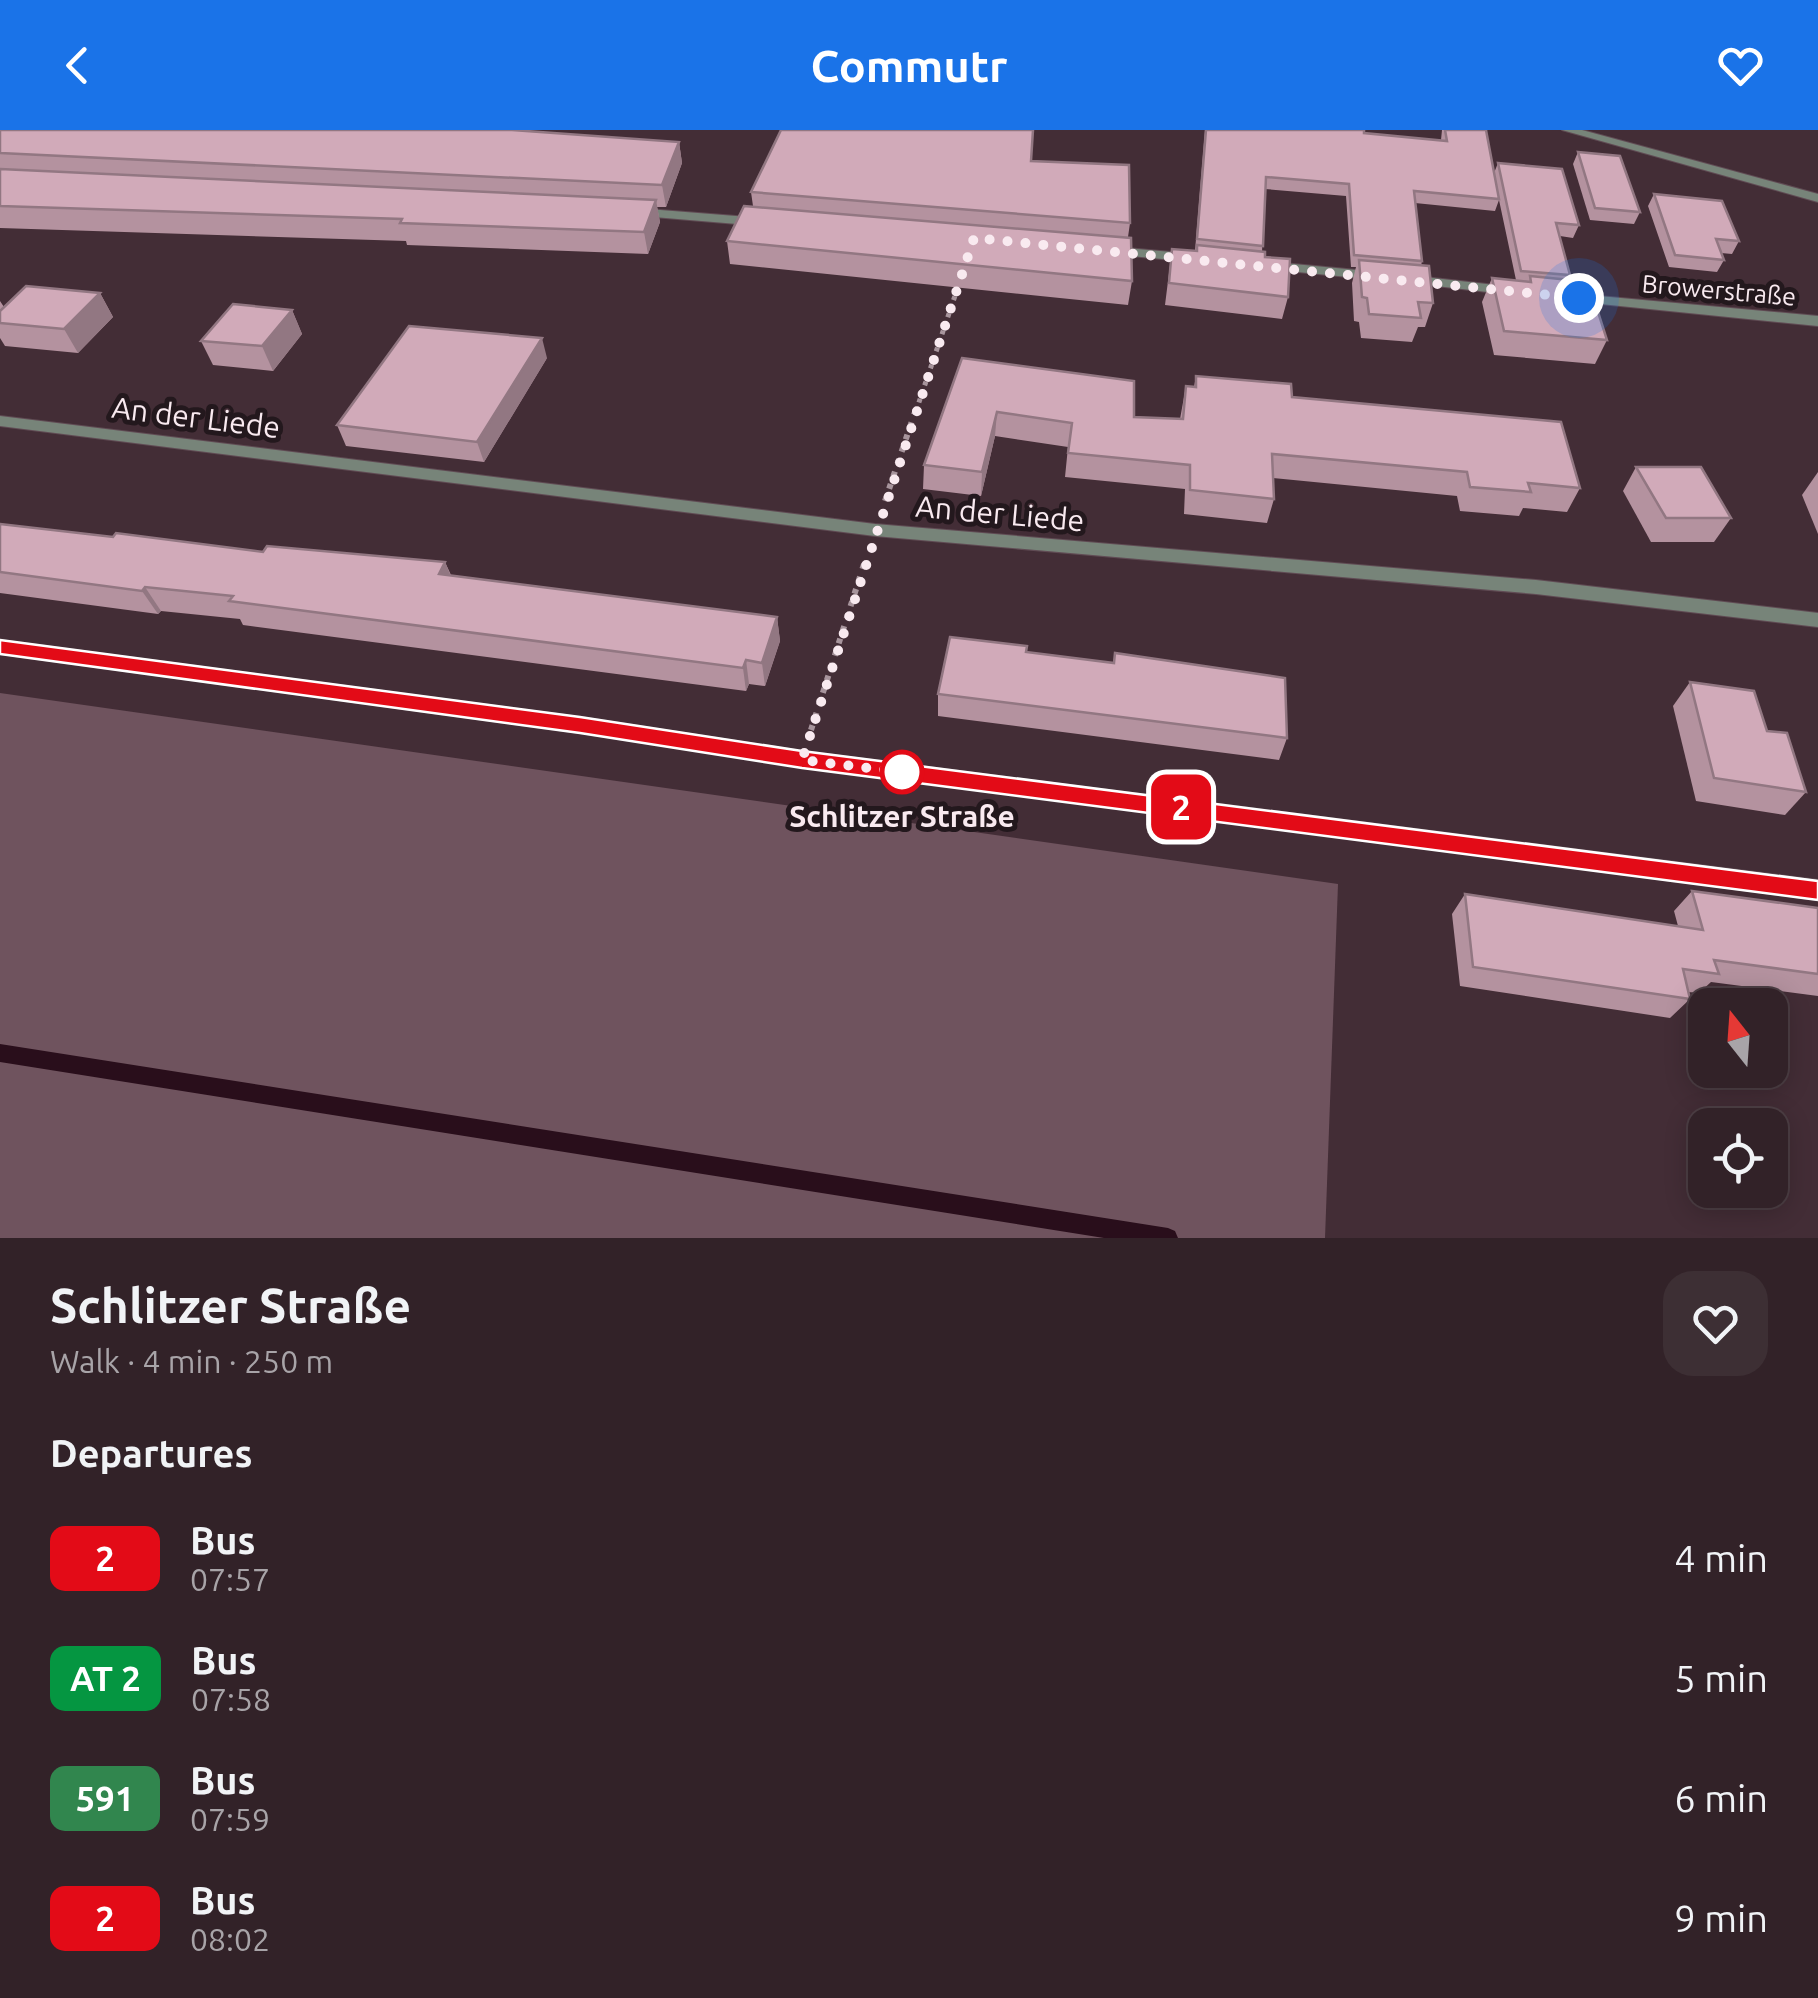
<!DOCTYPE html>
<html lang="en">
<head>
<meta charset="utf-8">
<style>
  :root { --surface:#322228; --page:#3d2f34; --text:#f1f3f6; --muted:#a8a4a8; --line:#4d3f45; --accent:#1a73e8 }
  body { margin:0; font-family:Ubuntu,sans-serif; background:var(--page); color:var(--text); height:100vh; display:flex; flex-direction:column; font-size:38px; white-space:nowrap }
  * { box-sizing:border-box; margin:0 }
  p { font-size:32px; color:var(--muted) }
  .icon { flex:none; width:55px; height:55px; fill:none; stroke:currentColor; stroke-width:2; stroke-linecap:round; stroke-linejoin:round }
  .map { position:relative; height:1108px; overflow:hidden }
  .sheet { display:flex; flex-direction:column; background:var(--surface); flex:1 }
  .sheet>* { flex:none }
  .badge { padding:0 20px; border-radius:15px; font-size:35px; line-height:65px }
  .needle { width:65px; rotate:343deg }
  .fabs { position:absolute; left:1688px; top:858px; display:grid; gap:20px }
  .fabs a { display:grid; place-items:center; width:100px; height:100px; border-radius:20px; background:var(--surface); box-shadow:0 5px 25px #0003,0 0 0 2px var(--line); font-size:50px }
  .you { position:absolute; width:50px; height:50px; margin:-25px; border:8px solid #fff; border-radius:50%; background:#1a73e8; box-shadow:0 0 0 15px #1a73e833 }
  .map>.badge { position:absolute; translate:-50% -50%; box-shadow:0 0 0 5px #fff }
  h2 { padding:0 50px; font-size:38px; line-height:90px }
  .round { display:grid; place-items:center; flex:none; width:105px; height:105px; border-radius:30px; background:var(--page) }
  .overview { display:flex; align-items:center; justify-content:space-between; height:170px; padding:0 50px }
  h1 { font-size:48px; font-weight:600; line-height:75px }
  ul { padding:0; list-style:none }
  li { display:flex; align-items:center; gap:30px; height:120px; padding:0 50px }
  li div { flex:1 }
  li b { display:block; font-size:38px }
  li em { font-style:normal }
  li .badge { min-width:110px; font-weight:700; text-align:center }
  header { display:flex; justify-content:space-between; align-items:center; height:130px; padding:0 50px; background:var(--accent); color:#fff; font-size:45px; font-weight:600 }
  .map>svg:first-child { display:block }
  .green { fill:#6f535e }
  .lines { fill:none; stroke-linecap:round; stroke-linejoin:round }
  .stream { fill:#290e1b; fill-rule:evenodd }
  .minor-casing { stroke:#604b54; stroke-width:2 }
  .secondary-casing { stroke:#604b54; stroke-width:2 }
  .path-far1 { stroke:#a7949c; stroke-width:5; stroke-dasharray:4 5; stroke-linecap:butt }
  .path { stroke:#a7949c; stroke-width:6; stroke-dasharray:5 8; stroke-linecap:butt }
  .minor { fill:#778479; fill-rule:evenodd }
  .secondary { fill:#9cb19f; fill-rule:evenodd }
  .wall { fill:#b4929f }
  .shaded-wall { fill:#927782 }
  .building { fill:#d1aab9; stroke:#927782; stroke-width:2.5 }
  .line { fill:#e30b17; stroke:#fff; stroke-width:2.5 }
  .walk { stroke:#f9eaf0; stroke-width:10; stroke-dasharray:0 18 }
  .stop-dot { fill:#fff; stroke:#e30b17; stroke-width:5 }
  .labels { text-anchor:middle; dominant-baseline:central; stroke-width:10; stroke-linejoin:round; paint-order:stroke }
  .far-street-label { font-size:25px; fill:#f9eaf0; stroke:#23181d }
  .street-label { font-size:30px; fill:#f9eaf0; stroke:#23181d }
  .stop-label { font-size:30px; font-weight:bold; fill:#f9eaf0; stroke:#23181d }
</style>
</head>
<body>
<header><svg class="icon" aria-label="back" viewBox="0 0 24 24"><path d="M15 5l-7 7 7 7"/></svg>Commutr<svg class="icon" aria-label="heart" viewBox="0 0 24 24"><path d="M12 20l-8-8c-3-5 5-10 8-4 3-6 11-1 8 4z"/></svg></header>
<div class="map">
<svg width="1818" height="1108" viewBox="0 0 1818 1108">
  <rect width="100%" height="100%" fill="#432d36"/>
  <!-- green -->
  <path class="green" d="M0,563l1338,191 -13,354h-1325z"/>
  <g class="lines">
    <!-- stream -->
    <path class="stream" d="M0,914l1168,184 7,3 3,7h-74l-1104,-176z"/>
    <defs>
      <g id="minor">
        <path d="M1562,0h20l236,64v8z"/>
        <path d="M635,78l126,10 7,4 -7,4 -131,-11v-6z"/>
        <path d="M1104,116l90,8 7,4 -7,4 -95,-9v-6z"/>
        <path d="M1263,131l115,11 7,4 -7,4 -120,-12 -2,-3z"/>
        <path d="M1407,145l106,12 7,4 -7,4 -111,-13v-6z"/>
        <path d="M1566,163l252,23v10l-257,-26v-6z"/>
        <path d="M0,286l875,108 661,56 282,33v14l-282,-33 -661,-58 -875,-110z"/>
      </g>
      <path id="secondary" d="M0,510l580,77 222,34 1016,129v20l-1016,-133 -222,-34 -580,-79z"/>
    </defs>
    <!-- minor casing -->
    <use href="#minor" class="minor-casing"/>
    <!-- secondary casing -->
    <use href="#secondary" class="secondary-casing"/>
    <!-- path-far1 -->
    <path class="path-far1" d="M916,281l44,-130"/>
    <!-- path -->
    <g class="path">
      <path d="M885,371l31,-92"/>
      <path d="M811,600l54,-169"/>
    </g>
    <!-- minor -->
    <use href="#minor" class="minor"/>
    <!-- secondary -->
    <use href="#secondary" class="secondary"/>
  </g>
  <!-- wall -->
  <g class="wall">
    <path d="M0,0l679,12 3,21 -16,44h-9l3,15 -12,32 -241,-9 -1,-4 -406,-13z"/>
    <path d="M1205,0h159v3l77,7 1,-10h44l8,43 4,-10 81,62 -6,13 -13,-2 10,39 -2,5 15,13 24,47 -12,24 -101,-9 -12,-53 10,-24 24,2 -17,-80 -4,11 -80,-8 7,58 -1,5 12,37 -8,24h-7l-6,15 -51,-4 -2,-16 -5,-1 -2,-38 4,-16h-5l-5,-71 -81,-7 -3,63 26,45 -6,22 -117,-14 7,-56 23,2z"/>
    <path d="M1578,22l62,60 -6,12 -44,-4 -17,-56z"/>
    <path d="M1031,31l99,62 -2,14 4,44 -4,24 -398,-41 -3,-23 26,-35 -2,-14z"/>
    <path d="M1654,64l85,47 -7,13 -11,-1 3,7 -7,12 -48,-5 -21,-61z"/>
    <path d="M100,163l13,24 -35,36 -73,-7 -5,-8v-37l4,6z"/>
    <path d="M292,180l10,24 -29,37 -60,-6 -12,-24z"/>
    <path d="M547,228l-63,104 -138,-16 -9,-21z"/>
    <path d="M962,228l172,59 46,2 6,-33 8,1 2,-11 96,21 288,91 -13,24 -44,-4 -4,8 -59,-5 -3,-15 -184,-18 1,21 -7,24 -83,-9 1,-25 -120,-12 3,-30 -73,-11 -14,60 -58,-7 1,-24z"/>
    <path d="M1636,337l95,51 -17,24h-63l-28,-51z"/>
    <path d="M1818,342v62l-16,-39z"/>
    <path d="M0,394l113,13 150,15 182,10 6,13 326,42 3,24 -15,45 -16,-2 -3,7 -503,-66 -3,-6 -79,-8 -3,3 -158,-21z"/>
    <path d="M1026,522l87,11 2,-10 172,85 -8,22 -341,-44v-22z"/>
    <path d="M1690,552l77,49 39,61 -21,23 -89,-14 -23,-95z"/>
    <path d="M1692,761l126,17v88l-107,-14 -12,11 -11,-1 2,7 -20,19 -210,-32 -8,-72 13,-20 213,32 -4,-15z"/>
  </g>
  <!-- shaded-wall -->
  <g class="shaded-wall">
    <path d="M679,12l3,21 -16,44 -4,-22z"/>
    <path d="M656,70l4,22 -12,32 -4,-22z"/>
    <path d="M100,163l13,24 -35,36 -14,-24z"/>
    <path d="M292,180l10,24 -29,37 -11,-25z"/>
    <path d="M542,208l5,20 -63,104 -7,-20z"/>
    <path d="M997,282l-2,24 -14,60 1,-24z"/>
    <path d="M445,432l10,24 -16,-12z"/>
    <path d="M145,457l16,24 -3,3 -16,-23z"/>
    <path d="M777,487l3,24 -15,45 -3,-23z"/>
    <path d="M746,530l3,24 -3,7 -3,-23z"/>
  </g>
  <!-- building -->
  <g class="building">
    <path d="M0,0h512l167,12 -17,43 -662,-32z"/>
    <path d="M781,0h252l-2,31 98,4 1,58 -379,-31z"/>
    <path d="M1206,0h158v3l83,8 -2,-11h41l13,69 -85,-8 8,70 -68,-6 -5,-71 -83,-7 -3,69 -66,-7z"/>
    <path d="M1578,22l42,4 20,56 -45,-4z"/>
    <path d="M1498,33l64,6 17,56 -23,-2 14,52 -49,-4z"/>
    <path d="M0,39l656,31 -12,32 -244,-9 2,-4 -402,-13z"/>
    <path d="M1654,64l68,7 17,40 -23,-2 8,21 -49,-5z"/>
    <path d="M744,76l387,32 1,43 -405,-40z"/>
    <path d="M1197,115l68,7v5l25,2 -2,38 -119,-14 3,-34 25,2z"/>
    <path d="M1359,130l70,6 4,37 -15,-1 3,16 -52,-4 -2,-16 -5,-1z"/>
    <path d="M1530,146l50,5 3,12h9l15,47 -103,-9 -12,-53 39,4z"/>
    <path d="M26,156l74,7 -36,36 -64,-6v-12z"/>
    <path d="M233,174l59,6 -30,36 -61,-5z"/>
    <path d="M409,196l133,12 -65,104 -140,-17z"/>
    <path d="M962,228l172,23v36l49,2 3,-33 10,1v-11l95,8 1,13 269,25 19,66 -52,-5 3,9 -61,-5 -3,-15 -195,-18 2,45 -84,-9v-25l-122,-12 4,-30 -75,-11 -15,60 -58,-7z"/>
    <path d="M1636,337h65l30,51h-65z"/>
    <path d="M0,394l113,13 3,-4 147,19 4,-6 178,16 -6,12 338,43 -15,46 -16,-3 -3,8 -514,-67 4,-5 -88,-9 -3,4 -142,-19z"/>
    <path d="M950,507l77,9 -1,6 88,11 1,-10 170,25 2,60 -349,-44z"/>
    <path d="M1690,552l64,9 13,40 20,2 19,59 -92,-14z"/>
    <path d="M1692,761l126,17v66l-104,-14 5,14 -36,-5 7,30 -217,-32 -8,-73 238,36z"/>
  </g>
  <!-- line -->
  <path class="line" d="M0,510l580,77 222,34 1016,130v19l-1016,-132 -222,-35 -580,-79z"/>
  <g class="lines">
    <!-- walk -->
    <path class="walk" d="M902,642l-100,-12 172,-522 605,60"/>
  </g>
  <!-- markers -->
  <circle class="stop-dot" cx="902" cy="642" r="20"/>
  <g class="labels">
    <!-- far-street labels -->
    <g class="far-street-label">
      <text transform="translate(1719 160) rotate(5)">Browerstraße</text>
    </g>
    <!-- street labels -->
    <g class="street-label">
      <text transform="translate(196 287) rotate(7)">An der Liede</text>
      <text transform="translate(1000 383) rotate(5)">An der Liede</text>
    </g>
    <!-- stop labels -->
    <g class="stop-label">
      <text x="902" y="686">Schlitzer Straße</text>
    </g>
  </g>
</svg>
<div class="fabs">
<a><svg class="needle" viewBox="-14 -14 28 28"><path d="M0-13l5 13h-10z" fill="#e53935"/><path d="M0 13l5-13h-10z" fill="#a8a4a8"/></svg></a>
<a><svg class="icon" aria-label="locate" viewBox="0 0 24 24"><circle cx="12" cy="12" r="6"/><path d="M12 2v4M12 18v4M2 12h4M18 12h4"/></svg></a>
</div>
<div class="you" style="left:1579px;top:168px"></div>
<b class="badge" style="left:1181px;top:677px;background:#e30b17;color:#fff">2</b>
</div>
<section class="sheet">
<div class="overview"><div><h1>Schlitzer Straße</h1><p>Walk · 4 min · 250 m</p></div><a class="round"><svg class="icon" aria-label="heart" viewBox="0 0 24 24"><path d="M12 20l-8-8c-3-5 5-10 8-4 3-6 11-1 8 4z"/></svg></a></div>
<h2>Departures</h2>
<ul>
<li><span class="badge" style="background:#e30b17;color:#fff">2</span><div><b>Bus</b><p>07:57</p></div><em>4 min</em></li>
<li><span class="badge" style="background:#059641;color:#fff">AT 2</span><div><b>Bus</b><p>07:58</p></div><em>5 min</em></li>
<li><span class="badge" style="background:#31864e;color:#fff">591</span><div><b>Bus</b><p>07:59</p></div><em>6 min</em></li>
<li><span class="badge" style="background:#e30b17;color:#fff">2</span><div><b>Bus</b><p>08:02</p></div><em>9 min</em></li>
</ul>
</section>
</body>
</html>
